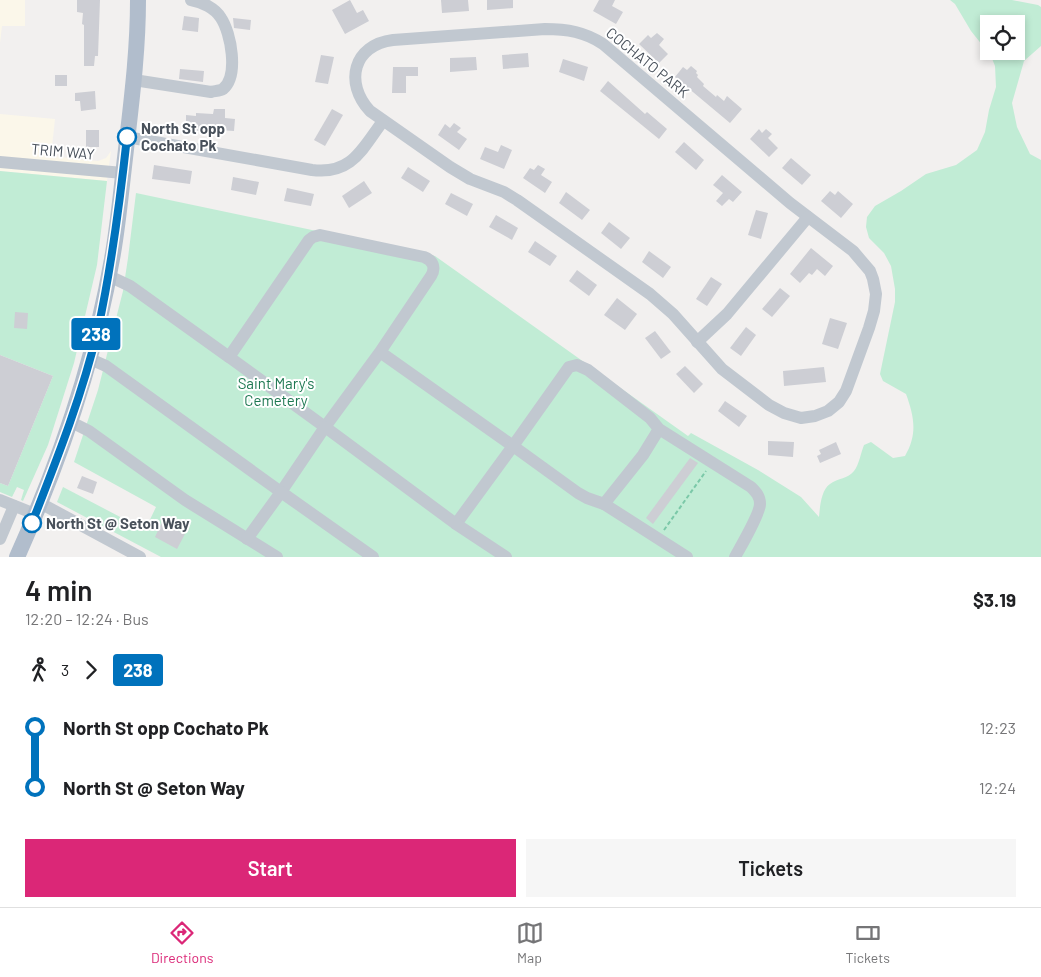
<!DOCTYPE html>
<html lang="en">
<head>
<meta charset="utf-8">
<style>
  :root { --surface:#fff; --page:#f6f6f6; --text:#202124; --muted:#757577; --line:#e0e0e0; --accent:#db2777 }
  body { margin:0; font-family:Barlow,sans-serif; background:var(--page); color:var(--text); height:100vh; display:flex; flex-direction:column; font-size:19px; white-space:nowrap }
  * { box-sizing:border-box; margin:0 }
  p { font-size:16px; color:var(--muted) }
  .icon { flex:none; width:28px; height:28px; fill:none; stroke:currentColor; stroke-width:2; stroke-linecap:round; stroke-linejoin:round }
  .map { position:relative; height:557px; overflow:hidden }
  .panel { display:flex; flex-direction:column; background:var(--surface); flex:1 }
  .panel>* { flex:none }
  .badge { padding:0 10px; border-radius:4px; font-size:18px; line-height:32px }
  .buttons { position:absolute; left:980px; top:15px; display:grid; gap:10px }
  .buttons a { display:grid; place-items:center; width:45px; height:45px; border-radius:0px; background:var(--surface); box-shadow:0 2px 8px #0003; font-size:25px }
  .map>.badge { position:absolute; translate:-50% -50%; box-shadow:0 0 0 2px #fff }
  .legs { display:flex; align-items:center; gap:8px; height:55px; padding:0 25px; font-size:16px }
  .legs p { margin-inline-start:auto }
  .headline { display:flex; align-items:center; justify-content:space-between; height:85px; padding:0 25px }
  h1 { font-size:28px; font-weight:600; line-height:38px }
  .cta { display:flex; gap:10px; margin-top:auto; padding:10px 25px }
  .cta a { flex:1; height:58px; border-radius:0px; background:var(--accent); color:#fff; font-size:20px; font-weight:600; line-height:58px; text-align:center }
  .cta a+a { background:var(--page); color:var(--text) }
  ul { padding:0 25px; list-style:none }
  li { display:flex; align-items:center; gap:18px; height:60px; font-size:19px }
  li i { display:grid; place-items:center; width:8px; height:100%; margin:0 6px; background:currentColor }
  li i::after { content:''; width:12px; height:12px; margin:-6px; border:4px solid; border-radius:50%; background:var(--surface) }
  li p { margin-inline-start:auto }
  li:first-child i { background:linear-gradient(#0000 50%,currentColor 0) }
  li:last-child i { background:linear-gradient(currentColor 50%,#0000 0) }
  .tabs { display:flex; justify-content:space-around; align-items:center; height:70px; border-top:1px solid var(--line); background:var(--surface); font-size:14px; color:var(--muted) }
  .tabs a { display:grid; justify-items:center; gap:2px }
  .tabs .active { color:var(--accent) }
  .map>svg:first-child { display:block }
  .commercial { fill:#fbf7ea }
  .green { fill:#c1ecd5; fill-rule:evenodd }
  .building { fill:#cdced4 }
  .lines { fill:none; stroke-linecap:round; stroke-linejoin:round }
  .path { stroke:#7bc8a8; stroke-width:2; stroke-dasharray:4 2.5; stroke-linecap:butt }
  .minor { stroke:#c1c8d0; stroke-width:12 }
  .major { stroke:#b1bdcc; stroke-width:16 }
  .line-1-casing { stroke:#fff; stroke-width:11 }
  .line-1 { stroke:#0072bc; stroke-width:8 }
  .stop-1-dot { fill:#fff; stroke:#0072bc; stroke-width:2.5 }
  .labels { text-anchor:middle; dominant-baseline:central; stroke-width:4; stroke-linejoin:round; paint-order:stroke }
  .street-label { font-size:15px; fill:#49515b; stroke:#fff }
  .stop-label { font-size:15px; font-weight:bold; fill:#49515b; stroke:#fff; text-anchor:start }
  .park-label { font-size:15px; fill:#1e7852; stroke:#fff }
</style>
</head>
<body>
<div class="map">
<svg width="1041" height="557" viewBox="0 0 1041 557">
  <rect width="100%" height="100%" fill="#f2f0ef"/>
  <!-- commercial -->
  <g class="commercial">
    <path d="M0,0h25v26h-23l-2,17z"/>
    <path d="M0,114l55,5 -4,37 47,5 8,-3 5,-7 -4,30 -107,-10z"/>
  </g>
  <!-- green -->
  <g class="green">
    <path d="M950,0h62l26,5 3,2v39l-17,15 -12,42 5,24 13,27 11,6v397h-880l-104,-55 6,-15 82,43 11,-23 -82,-45 24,-72 25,-99 5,-33 8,-65 299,63 253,180 3,-3 67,37 43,27 18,20c1,-10 2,-27 11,-33 8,-6 18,-5 24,-13 5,-6 7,-19 10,-26l7,-3 22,16 12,-2c13,-22 9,-40 1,-62l-23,-13 -3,-7 15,-72v-13l-4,-23 -7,-13 -15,-15 -3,-11 1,-10 8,-11 26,-15 25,-17 30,-9 21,-15 8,-18 4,-22 7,-23 -1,-21 -4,-10 -20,-25 -16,-27zM989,24h27v27h-27z"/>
    <path d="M0,171l107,10 -10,84 -23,98 -26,82 -25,56 -2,-1 3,-10 -7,-3 -5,10 -12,-5v-9l8,3 45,-110 -53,-21z"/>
  </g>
  <!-- building -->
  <g class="building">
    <path d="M77,0h23l-2,56h-3l-1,10h-10v-41l-2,-1 1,-11 -6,-1z"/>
    <path d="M350,0l7,13 6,-3 6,11 -24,13 -13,-24z"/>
    <path d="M441,0h27l1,11 -27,2z"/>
    <path d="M487,0h26v8l-26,2z"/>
    <path d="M599,0h16l-3,6 11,6 -7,12 -23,-13z"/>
    <path d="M184,16l15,2 -1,14 -16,-2z"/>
    <path d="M233,18l18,2 -1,10 -16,-2z"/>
    <path d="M657,33l7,6 -5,6 9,9 -9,9 -20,-19 9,-9 3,3z"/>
    <path d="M528,53l1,14 -26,2 -1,-14z"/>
    <path d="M321,55l13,2 -6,27 -13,-2z"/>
    <path d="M476,57l1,13 -27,2v-14z"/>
    <path d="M563,59l25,8 -4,14 -25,-9z"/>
    <path d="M691,66l6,5 -1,2 2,2 -1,2 7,7 -1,2 13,11 1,-2 7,6 3,-5 15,13 -12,14 -55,-46 8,-10 4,3z"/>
    <path d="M393,67h25v9h-12v17h-14z"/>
    <path d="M180,69l24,2 -1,11 -24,-3z"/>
    <rect x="55" y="75" width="12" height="11"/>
    <path d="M608,81l37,33 2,-2 20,17 -8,10 -59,-48z"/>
    <path d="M95,91l1,18 -15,2 -1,-10h-5v-8z"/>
    <path d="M214,109h11v9l10,1 -1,12 -31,-2 -1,2h-8v-3h-8v-13l10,1v-3l17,1z"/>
    <path d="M332,109l11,6 -18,31 -11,-6z"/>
    <path d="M454,123l7,5 -4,4 10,7 -8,11 -21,-15 7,-11 5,4z"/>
    <path d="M759,129l3,4 4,-4 6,5 -4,4 10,10 -9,9 -19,-18z"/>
    <rect x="86" y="130" width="13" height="17"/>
    <path d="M684,142l20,18 -8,10 -21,-18z"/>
    <path d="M501,145l11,5 -8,19 -24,-10 5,-12 13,5z"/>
    <path d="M791,158l20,17 -9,10 -20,-17z"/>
    <path d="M154,165l38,6 -2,13 -38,-5z"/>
    <path d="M538,165l7,4 -4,6 11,7 -7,11 -22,-15 7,-10 4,2z"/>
    <path d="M408,167l22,14 -7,11 -22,-14z"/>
    <path d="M722,175l20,17 -9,10 -4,-3 -7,7 -6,-5 7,-8 -10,-8z"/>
    <path d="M233,177l26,5 -3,13 -25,-5z"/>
    <path d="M364,181l8,12 -23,15 -7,-12z"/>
    <path d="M287,188l27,6 -3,12 -27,-5z"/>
    <path d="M830,191l5,4 3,-4 15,13 -12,14 -20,-17z"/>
    <path d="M566,192l24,18 -8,10 -23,-17z"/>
    <path d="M451,193l22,11 -6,12 -22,-12z"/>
    <path d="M756,210l12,3 -7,26 -13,-4z"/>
    <path d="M496,215l22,13 -6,12 -23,-13z"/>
    <path d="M609,222l21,16 -9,11 -20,-16z"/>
    <path d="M535,241l22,15 -7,10 -22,-14z"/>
    <path d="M811,248l22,18 -8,10 -8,-7 -5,6 -3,-2 -9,10 -10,-9z"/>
    <path d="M649,251l22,16 -8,11 -21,-16z"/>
    <path d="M577,270l20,15 -8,11 -20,-15z"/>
    <path d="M711,277l11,7 -15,22 -11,-7z"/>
    <path d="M780,288l10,8 -18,21 -10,-8z"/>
    <path d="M617,298l20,16 -12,16 -21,-15z"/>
    <path d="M15,312l13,1 -1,16 -13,-1z"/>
    <path d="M830,318l17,5 -9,26 -16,-5z"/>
    <path d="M746,327l10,8 -15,21 -11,-8z"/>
    <path d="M655,331l16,21 -10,7 -16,-21z"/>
    <path d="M0,355l53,21 -45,110 -8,-3z"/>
    <path d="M685,366l18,18 -9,9 -18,-19z"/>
    <path d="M824,367l2,15 -42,4 -1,-15z"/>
    <path d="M725,401l22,15 -8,11 -21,-16z"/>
    <path d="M768,441l26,1 -1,15 -25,-2z"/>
    <path d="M836,442l5,12 -21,9 -3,-7 4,-2 -2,-4z"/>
    <path d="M690,458l8,5 -45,61 -7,-6z"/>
    <path d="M82,476l15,6 -4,12 -16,-6z"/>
    <path d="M162,522l23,12 -8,15 -22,-12z"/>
  </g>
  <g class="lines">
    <!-- path -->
    <path class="path" d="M664,530l42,-59"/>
    <!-- minor -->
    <g class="minor">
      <path d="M545,29c22,0 40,3 58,15l187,159 63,48 17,20 3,8 3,15 -2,17 -5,17 -23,63 -7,11 -11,9 -13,5 -14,2 -17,-5 -15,-8 -47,-36 -49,-55 -23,-20 -133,-94 -13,-8 -34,-13 -20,-12 -80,-56c-26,-28 -17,-66 23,-71z"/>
      <path d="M134,80l77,12c3,-1 9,-1 12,-3 16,-13 8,-56 -2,-71 -6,-10 -19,-16 -30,-18"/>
      <path d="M127,137l185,33c40,5 50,-21 71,-49"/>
      <path d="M0,162l123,11"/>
      <path d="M109,276l21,10 99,71"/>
      <path d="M697,342l30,-28 81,-97"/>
      <path d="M380,352l51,-76c5,-8 2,-16 -7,-19l-104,-22 -7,2 -4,3 -80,117 96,70 55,-75 133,94 -57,78"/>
      <path d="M90,359l16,7 175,126 44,-65 131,97 50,33"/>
      <path d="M71,422l18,9 96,69 92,57"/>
      <path d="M659,429l-16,26 -39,49 -17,-6 -9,-5 -65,-47 56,-79 8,-2 11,5 62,48 9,11 92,58c5,5 9,9 9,17 0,10 -19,42 -25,53"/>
      <path d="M0,500l35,14"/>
      <path d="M40,503l100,54"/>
      <path d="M604,504l83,53"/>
      <path d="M0,539l14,-33"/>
      <path d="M247,539l34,-47 92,65"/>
    </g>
    <!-- major -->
    <path class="major" d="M17,557c43,-96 77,-194 95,-298 6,-33 9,-67 13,-101 6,-53 13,-105 13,-158"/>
  </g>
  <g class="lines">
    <defs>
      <path id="line-1" d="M32,523c25,-64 50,-127 66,-194 14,-64 22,-128 29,-192"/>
    </defs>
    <!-- line-1 casing -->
    <use href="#line-1" class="line-1-casing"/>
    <!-- line-1 -->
    <use href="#line-1" class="line-1"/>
  </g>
  <!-- markers -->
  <g class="stop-1-dot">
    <circle cx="127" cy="137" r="9"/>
    <circle cx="32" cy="523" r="9"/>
  </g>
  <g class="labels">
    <!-- street labels -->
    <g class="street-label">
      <text transform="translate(648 62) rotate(39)">COCHATO PARK</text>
      <text transform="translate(63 151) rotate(5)">TRIM WAY</text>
    </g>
    <!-- stop labels -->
    <g class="stop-label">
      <text x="141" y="128">North St opp<tspan x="141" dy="17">Cochato Pk</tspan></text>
      <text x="46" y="523">North St @ Seton Way</text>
    </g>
    <!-- park labels -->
    <g class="park-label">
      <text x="276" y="383">Saint Mary's<tspan x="276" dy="17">Cemetery</tspan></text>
    </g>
  </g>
</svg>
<div class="buttons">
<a><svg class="icon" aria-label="locate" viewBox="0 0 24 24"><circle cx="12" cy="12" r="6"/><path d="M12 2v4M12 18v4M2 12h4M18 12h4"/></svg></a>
</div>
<b class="badge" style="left:96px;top:334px;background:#0072bc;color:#fff">238</b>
</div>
<section class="panel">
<div class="headline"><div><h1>4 min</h1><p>12:20 – 12:24 · Bus</p></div><b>$3.19</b></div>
<div class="legs"><svg class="icon" aria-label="walk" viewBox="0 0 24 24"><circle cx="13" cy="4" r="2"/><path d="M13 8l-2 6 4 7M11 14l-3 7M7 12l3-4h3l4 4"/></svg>3<svg class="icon" aria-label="forward" viewBox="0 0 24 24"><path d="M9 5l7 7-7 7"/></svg><b class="badge" style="background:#0072bc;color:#fff">238</b></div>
<ul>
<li><i style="color:#0072bc"></i><b>North St opp Cochato Pk</b><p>12:23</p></li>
<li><i style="color:#0072bc"></i><b>North St @ Seton Way</b><p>12:24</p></li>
</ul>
<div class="cta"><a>Start</a><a>Tickets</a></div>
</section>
<nav class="tabs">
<a class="active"><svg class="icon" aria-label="directions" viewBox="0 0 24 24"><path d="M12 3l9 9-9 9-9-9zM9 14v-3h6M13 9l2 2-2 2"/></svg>Directions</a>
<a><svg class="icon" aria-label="map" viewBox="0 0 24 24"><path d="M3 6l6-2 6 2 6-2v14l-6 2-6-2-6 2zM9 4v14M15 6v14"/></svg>Map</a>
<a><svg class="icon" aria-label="tickets" viewBox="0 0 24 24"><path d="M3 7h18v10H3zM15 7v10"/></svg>Tickets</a>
</nav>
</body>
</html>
